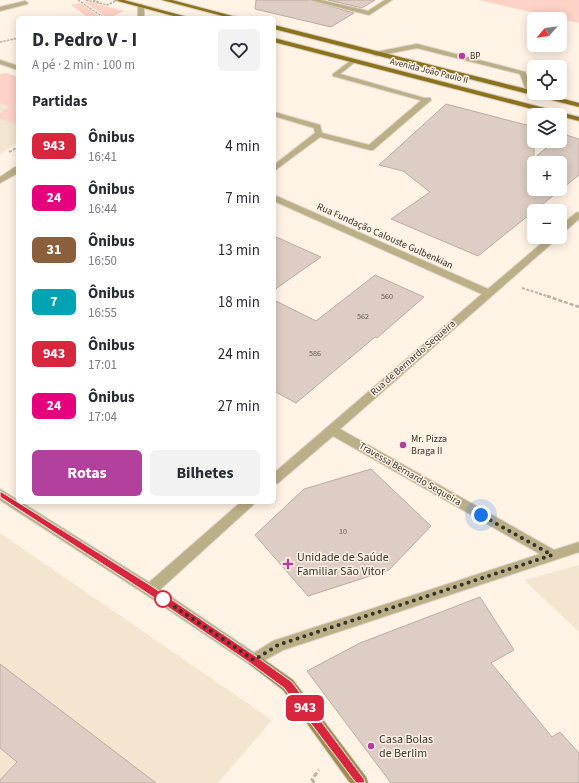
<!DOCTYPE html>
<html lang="pt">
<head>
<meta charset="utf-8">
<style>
  :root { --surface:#fff; --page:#f2f2f3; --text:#2b2b33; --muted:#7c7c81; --accent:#b2419e }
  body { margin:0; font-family:"Source Sans 3",sans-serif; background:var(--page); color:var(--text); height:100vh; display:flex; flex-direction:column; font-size:15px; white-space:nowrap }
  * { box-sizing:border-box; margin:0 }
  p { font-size:13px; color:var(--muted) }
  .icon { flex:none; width:22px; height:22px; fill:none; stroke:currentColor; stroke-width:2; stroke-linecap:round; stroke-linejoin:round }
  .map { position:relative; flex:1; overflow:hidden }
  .sheet { position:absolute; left:16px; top:16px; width:260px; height:488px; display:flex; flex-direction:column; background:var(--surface); border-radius:6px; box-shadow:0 2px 10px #0003 }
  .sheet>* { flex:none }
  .badge { padding:0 8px; border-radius:6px; font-size:14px; line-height:26px }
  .needle { width:26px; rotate:242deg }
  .controls { position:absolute; left:527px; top:12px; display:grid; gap:8px }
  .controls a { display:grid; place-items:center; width:40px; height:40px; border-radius:6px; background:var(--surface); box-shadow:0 2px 10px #0003; font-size:20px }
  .you { position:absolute; width:20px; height:20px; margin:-10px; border:3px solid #fff; border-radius:50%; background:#1a73e8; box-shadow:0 0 0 6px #1a73e833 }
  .map>.badge { position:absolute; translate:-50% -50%; box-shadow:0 0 0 2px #fff }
  h2 { padding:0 16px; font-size:15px; line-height:36px }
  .round { display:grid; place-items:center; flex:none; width:42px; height:42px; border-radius:6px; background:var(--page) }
  .head { display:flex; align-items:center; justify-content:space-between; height:68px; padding:0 16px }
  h1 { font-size:19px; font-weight:700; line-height:30px }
  .primary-button { display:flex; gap:8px; margin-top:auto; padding:8px 16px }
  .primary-button a { flex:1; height:46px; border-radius:6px; background:var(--accent); color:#fff; font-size:16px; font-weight:700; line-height:46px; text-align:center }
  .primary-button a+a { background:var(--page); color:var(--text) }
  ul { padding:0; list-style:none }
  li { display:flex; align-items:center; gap:12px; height:52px; padding:0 16px }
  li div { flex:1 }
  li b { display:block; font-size:15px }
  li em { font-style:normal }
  li .badge { min-width:44px; font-weight:700; text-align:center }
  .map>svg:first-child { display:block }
  .built { fill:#f4e5d1 }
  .green { fill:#fdd2c7 }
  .building { fill:#ddcdc4; stroke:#bbaca3; fill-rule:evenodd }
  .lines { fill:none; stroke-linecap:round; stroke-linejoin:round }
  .service-casing { stroke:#dbd0c4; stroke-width:2 }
  .minor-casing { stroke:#dbd0c4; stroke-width:2 }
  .tertiary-casing { stroke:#dbd0c4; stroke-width:2 }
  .secondary-casing { stroke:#dbd0c4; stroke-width:2 }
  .primary-casing { stroke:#dbd0c4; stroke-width:2 }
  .path-far3 { stroke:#bbb2a7; stroke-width:1.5; stroke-dasharray:2.5 1; stroke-linecap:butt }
  .path-far2 { stroke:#bbb2a7; stroke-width:2; stroke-dasharray:3 1.5; stroke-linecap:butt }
  .path-far1 { stroke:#bbb2a7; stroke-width:2.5; stroke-dasharray:4 2; stroke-linecap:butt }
  .path { stroke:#bbb2a7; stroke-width:3; stroke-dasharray:5 2.5; stroke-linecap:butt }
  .service { fill:#bbaf87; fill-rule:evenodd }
  .minor { fill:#bbaf87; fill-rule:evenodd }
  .tertiary { fill:#bbaf87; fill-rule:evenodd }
  .secondary { fill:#9f8d4f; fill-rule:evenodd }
  .primary { fill:#8b731b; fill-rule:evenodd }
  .path-bridge { stroke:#bbb2a7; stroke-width:1.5; stroke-dasharray:2.5 1; stroke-linecap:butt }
  .line { fill:#d7263d; stroke:#fff }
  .walk { stroke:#37332d; stroke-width:4; stroke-dasharray:0 7.2 }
  .poi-dot { fill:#b2419e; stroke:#fff3e5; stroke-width:1.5 }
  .stop-dot { fill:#fff; stroke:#d7263d; stroke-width:2 }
  .labels { text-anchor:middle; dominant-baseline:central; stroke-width:3; stroke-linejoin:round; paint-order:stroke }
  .number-label { font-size:8px; fill:#605a53 }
  .far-poi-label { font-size:9px; fill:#37332d; stroke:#fff3e5; text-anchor:start }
  .far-street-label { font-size:9px; fill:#37332d; stroke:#fff3e5 }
  .street-label { font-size:10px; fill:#37332d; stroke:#fff3e5 }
  .poi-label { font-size:10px; fill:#37332d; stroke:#fff3e5; text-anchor:start }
  .near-poi-label { font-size:12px; fill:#37332d; stroke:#fff3e5; text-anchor:start }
</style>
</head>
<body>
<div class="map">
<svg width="579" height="783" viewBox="0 0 579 783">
  <rect width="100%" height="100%" fill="#fff3e5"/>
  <!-- built -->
  <g class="built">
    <path d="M6,73l12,4v65l-18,12v-80z"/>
    <path d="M0,533l272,187 -54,63h-218z"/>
    <path d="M579,565v67l-55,-52z"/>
  </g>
  <!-- green -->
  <g class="green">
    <path d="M82,0l42,11 -15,7h-6l3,-1z"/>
    <path d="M478,0h101v23z"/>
    <path d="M80,3l20,14 -11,1 -18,-13z"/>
    <path d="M6,73l12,4v47l-18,-5v-6l9,-6 -9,-4v-29z"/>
  </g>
  <!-- building -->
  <g class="building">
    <path d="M256,0h53l45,13 -23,14 -76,-18z"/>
    <path d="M328,0h47l-13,8z"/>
    <path d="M446,104l88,23v31l21,-17h5v-4l3,-3 16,5v36l-101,81 -87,-37 39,-27 -27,-21 -24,-6zM534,163h26v26h-26z"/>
    <path d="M274,236l47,21 -47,33z"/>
    <path d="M375,275l49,22 -47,41 -2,-1 -79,66 -22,-12v-91l42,21z"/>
    <path d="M371,469l60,57 -42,44 -81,26 -53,-61 49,-46z"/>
    <path d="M480,597l34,53 -23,13 61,74 8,-5 19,21v30h-188l-84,-112 53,-28z"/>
    <path d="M0,664l156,119h-156v-3l17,-18 -17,-14z"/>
  </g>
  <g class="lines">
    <defs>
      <g id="service">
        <path d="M141,4l3,2v12h-6v-12z"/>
        <path d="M417,44l108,28 10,21 -1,2h-6l-8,-21 -103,-26 -41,8 -3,-2 3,-2z"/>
        <path d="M353,59l2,1v2l-15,12 91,26 -4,2 -94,-26v-2z"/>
      </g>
      <g id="minor">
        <path d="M310,0h11l47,11 17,-11h7l-23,15z"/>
        <path d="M25,1l3,2 -1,1 -27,7v-4z"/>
        <path d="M0,60l18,6v4l-18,-6z"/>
        <path d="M424,98h6l1,2 -58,50h-3l-50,-13 -46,34v-6l41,-32 -1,-5 -40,-12v-4l46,13 2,8 47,12z"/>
        <path d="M15,167h3v6l-18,10v-6z"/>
        <path d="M274,195l214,94 61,-52h10l-219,192 214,121 25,-8v10l-296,98 -29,16 -5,-2 -2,-4 2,-4 24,-15 267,-87 -207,-118 -55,47 -4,1v-11l208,-179 -208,-93z"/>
        <path d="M579,212v7l-16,14 -3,1v-8l16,-13z"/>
        <path d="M241,502h14l-2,3 -98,89 -5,2 -5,-2 -2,-4 2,-4z"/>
      </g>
      <path id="tertiary" d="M0,489l155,97 104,70 2,4 -2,4 -5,2 -5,-2 -104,-70 -145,-94z"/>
      <path id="secondary" d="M254,654l5,2 34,24 73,97 2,6h-18l-67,-93 -34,-26 -2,-4 2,-4z"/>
      <g id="primary">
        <path d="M114,0h10l67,18h-10z"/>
        <path d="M162,0h10l68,18h-10z"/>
        <path d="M274,25l260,66v2h7l38,10v4l-305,-78z"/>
        <path d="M274,38l305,79v4l-19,-5v-1h-5l-281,-73z"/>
      </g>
    </defs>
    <!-- service casing -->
    <use href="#service" class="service-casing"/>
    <!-- minor casing -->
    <use href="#minor" class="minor-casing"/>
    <!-- tertiary casing -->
    <use href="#tertiary" class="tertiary-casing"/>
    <!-- secondary casing -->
    <use href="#secondary" class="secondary-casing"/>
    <!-- primary casing -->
    <use href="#primary" class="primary-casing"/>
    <!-- path-far3 -->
    <g class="path-far3">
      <path d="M78,0l25,17 -2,1"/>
      <path d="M93,0l6,2"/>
      <path d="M0,42l18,-4"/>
    </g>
    <!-- path-far2 -->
    <g class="path-far2">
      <path d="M9,152l9,-5"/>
      <path d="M522,288l28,9"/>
    </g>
    <!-- path-far1 -->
    <path class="path-far1" d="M547,296l32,11"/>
    <!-- path -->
    <path class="path" d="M314,783l-2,-4 7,-9"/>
    <!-- service -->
    <use href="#service" class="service"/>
    <!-- minor -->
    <use href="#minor" class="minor"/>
    <!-- tertiary -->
    <use href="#tertiary" class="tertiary"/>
    <!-- secondary -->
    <use href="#secondary" class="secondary"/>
    <!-- primary -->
    <use href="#primary" class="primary"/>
    <!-- path-bridge -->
    <path class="path-bridge" d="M86,0l21,5 11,-5"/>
  </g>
  <!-- line -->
  <path class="line" d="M0,491l153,96 104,70 35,25 72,97 1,4h-9l-72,-95 -34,-25 -103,-70 -147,-96z"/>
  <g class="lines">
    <!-- walk -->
    <path class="walk" d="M163,599l91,61 24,-15 274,-90 -71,-40"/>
  </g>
  <!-- markers -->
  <g class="poi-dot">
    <circle cx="462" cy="56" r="4"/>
    <circle cx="403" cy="445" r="4"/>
    <path d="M286 558h4v4h4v4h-4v4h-4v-4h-4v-4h4z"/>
    <circle cx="371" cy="746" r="4"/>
  </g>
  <circle class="stop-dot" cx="163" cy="599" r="8"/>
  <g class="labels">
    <!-- number labels -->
    <g class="number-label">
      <text x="387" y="296">560</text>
      <text x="363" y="316">562</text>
      <text x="315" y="353">586</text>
      <text x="343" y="531">10</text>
    </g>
    <!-- far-poi labels -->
    <g class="far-poi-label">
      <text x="470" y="56">BP</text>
    </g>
    <!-- far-street labels -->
    <g class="far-street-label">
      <text transform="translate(429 71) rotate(14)">Avenida João Paulo II</text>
    </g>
    <!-- street labels -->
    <g class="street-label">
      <text transform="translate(385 236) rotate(24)">Rua Fundação Calouste Gulbenkian</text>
      <text transform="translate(413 358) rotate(-41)">Rua de Bernardo Sequeira</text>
      <text transform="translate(410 474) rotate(30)">Travessa Bernardo Sequeira</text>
    </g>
    <!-- poi labels -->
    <g class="poi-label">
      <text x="411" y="439">Mr. Pizza<tspan x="411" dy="12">Braga II</tspan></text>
    </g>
    <!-- near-poi labels -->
    <g class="near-poi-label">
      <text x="297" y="557">Unidade de Saúde<tspan x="297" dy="14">Familiar São Vitor</tspan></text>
      <text x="379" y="739">Casa Bolas<tspan x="379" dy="14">de Berlim</tspan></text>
    </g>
  </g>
</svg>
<div class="controls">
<a><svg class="needle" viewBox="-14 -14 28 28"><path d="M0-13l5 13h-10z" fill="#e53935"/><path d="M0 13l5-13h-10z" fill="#7c7c81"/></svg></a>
<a><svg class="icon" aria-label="locate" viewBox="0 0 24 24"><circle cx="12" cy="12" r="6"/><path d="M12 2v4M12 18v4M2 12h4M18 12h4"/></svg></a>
<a><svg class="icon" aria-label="layers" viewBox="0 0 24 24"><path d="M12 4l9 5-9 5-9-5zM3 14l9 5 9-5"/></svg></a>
<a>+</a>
<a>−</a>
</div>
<div class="you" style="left:481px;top:515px"></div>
<b class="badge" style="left:305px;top:708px;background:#d7263d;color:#fff">943</b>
<section class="sheet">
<div class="head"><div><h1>D. Pedro V - I</h1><p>A pé · 2 min · 100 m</p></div><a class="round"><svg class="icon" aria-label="heart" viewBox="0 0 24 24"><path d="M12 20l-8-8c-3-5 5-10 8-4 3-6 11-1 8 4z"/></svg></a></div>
<h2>Partidas</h2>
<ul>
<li><span class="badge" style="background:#d7263d;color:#fff">943</span><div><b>Ônibus</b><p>16:41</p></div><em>4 min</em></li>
<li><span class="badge" style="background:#e6007e;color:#fff">24</span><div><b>Ônibus</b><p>16:44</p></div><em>7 min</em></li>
<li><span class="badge" style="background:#8b5e3c;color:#fff">31</span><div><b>Ônibus</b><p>16:50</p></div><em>13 min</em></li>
<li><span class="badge" style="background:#00a3b4;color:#fff">7</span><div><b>Ônibus</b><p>16:55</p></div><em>18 min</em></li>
<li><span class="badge" style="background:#d7263d;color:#fff">943</span><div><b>Ônibus</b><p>17:01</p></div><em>24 min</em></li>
<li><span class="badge" style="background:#e6007e;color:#fff">24</span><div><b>Ônibus</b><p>17:04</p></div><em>27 min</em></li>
</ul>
<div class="primary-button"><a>Rotas</a><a>Bilhetes</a></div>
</section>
</div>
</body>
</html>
